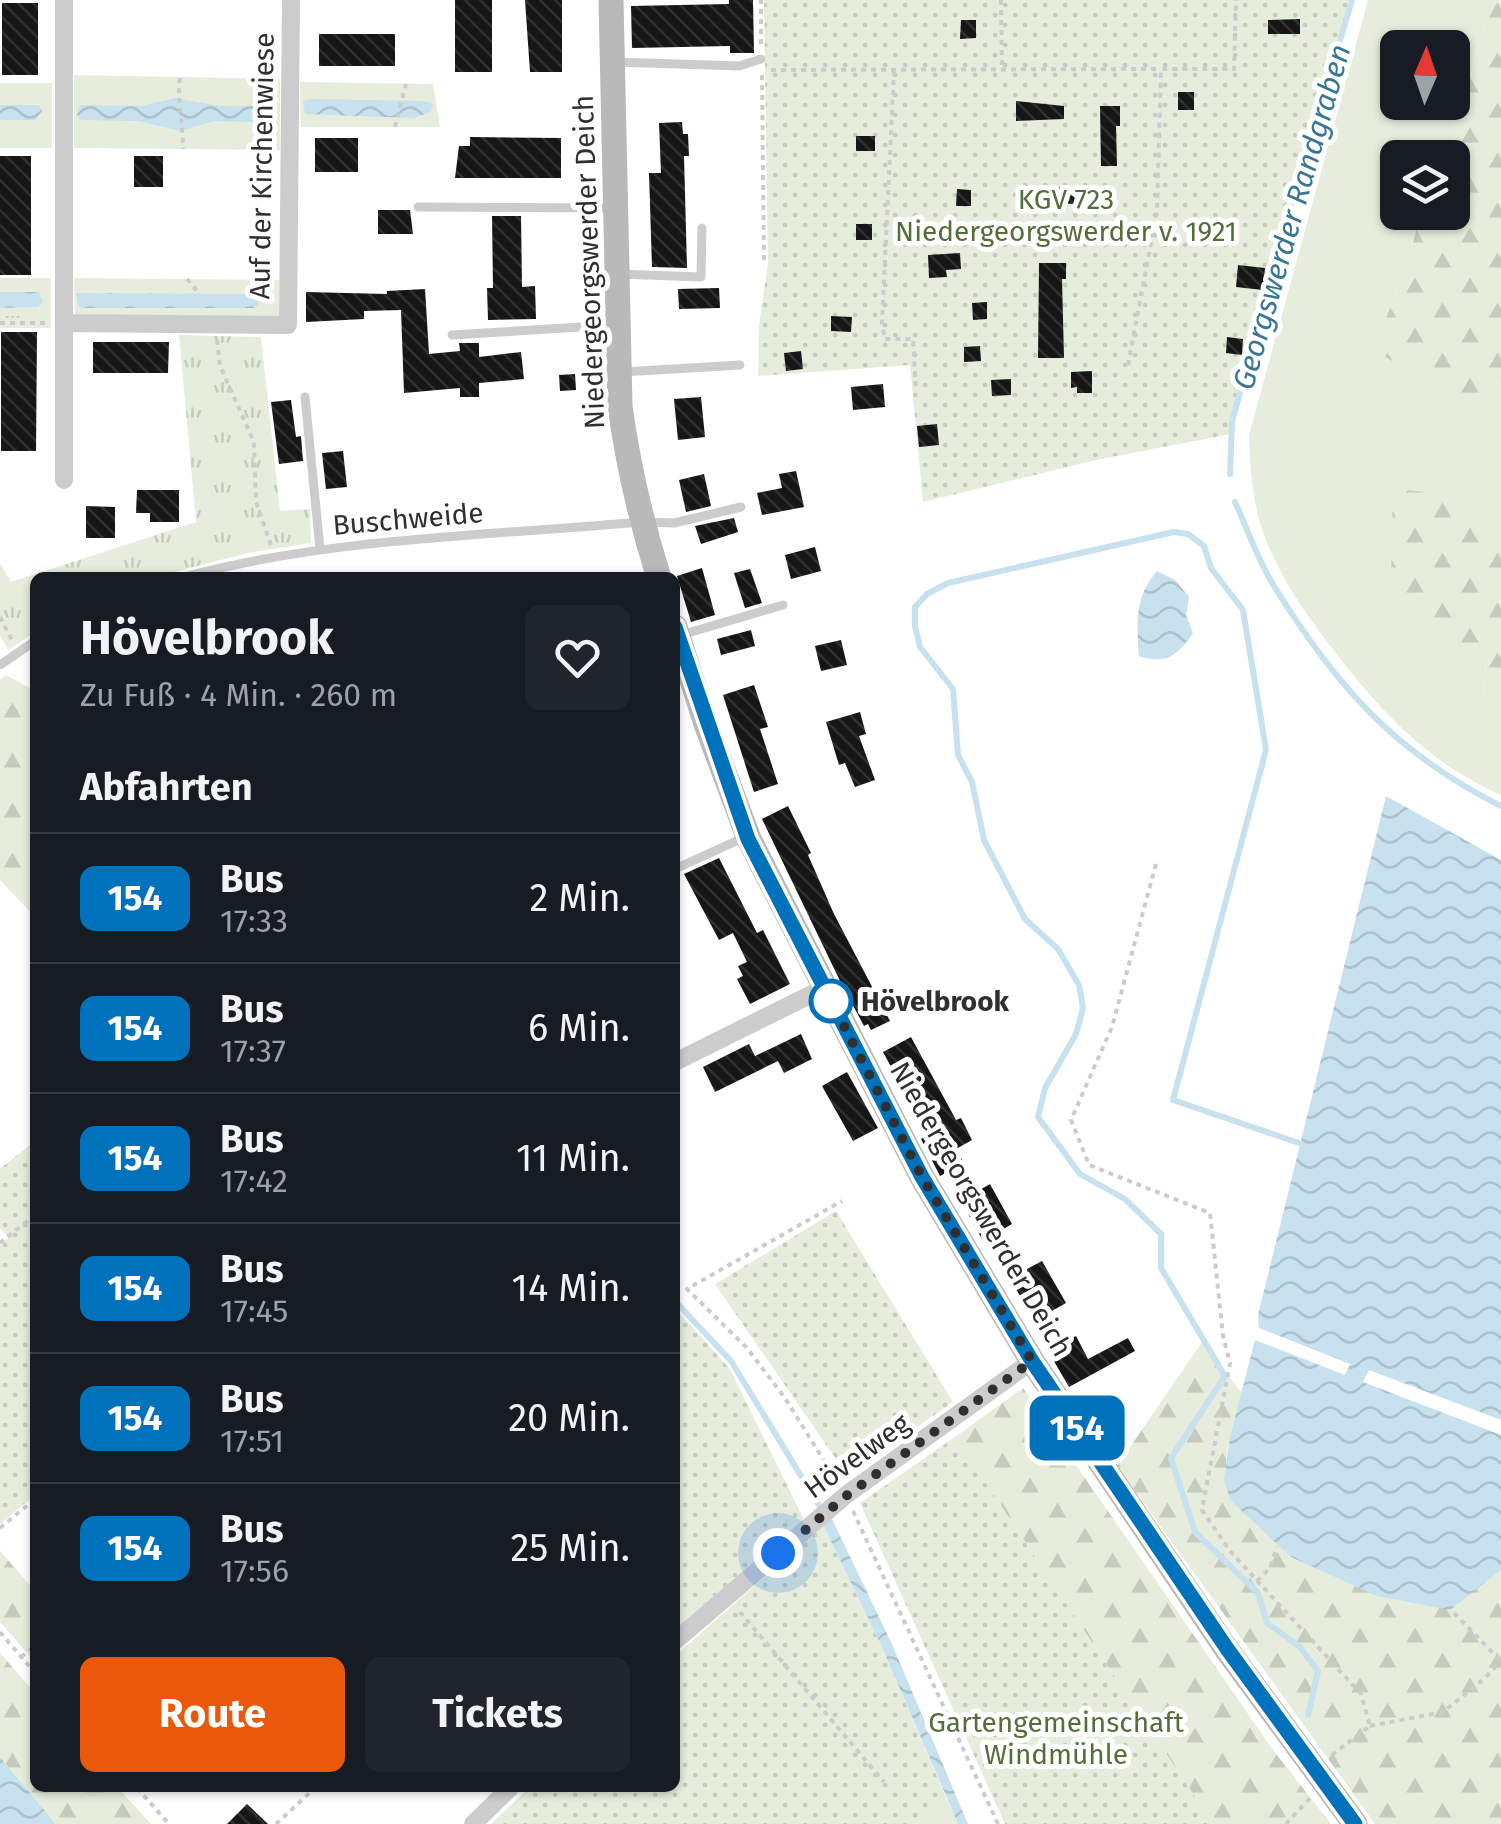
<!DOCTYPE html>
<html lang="de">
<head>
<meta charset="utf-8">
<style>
  :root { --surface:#171b24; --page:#20242c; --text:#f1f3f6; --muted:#9ea1a6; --line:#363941; --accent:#ea580c }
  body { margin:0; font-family:"Fira Sans",sans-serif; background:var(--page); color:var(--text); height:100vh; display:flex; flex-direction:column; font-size:38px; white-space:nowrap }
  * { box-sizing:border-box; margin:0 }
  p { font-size:32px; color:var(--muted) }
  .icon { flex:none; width:55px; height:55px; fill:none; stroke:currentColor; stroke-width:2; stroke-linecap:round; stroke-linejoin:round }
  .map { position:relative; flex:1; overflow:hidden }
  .sheet { position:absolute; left:30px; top:572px; width:650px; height:1220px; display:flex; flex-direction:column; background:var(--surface); border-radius:15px; box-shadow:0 2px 8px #0004 }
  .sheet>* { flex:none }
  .badge { padding:0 20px; border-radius:15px; font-size:35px; line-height:65px }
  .needle { width:65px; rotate:2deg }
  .fabs { position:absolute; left:1380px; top:30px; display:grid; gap:20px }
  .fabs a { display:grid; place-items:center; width:90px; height:90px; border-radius:15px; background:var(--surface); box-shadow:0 2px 8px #0004; font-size:50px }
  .you { position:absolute; width:50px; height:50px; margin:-25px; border:8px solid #fff; border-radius:50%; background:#1a73e8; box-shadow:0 0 0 15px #1a73e833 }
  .map>.badge { position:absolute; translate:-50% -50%; box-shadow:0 0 0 5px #fff }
  h2 { padding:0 50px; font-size:38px; line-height:90px }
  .round { display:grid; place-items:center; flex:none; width:105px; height:105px; border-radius:15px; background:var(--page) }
  .headline { display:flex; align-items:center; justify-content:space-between; height:170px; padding:0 50px }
  h1 { font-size:48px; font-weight:700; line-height:75px }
  .primary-button { display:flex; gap:20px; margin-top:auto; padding:20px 50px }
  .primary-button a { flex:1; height:115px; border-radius:15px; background:var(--accent); color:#fff; font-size:40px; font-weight:700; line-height:115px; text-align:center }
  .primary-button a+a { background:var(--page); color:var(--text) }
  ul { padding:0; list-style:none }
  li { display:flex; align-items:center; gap:30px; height:130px; padding:0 50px; border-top:2px solid var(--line) }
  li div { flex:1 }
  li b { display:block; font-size:38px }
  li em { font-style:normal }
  li .badge { min-width:110px; font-weight:700; text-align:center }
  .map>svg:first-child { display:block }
  .grass { fill:#e6eddc; fill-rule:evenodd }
  .forest { fill:url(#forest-firs) }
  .park { fill:url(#park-tufts) }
  .garden { fill:url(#garden-dots) }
  .water { fill:url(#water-waves) }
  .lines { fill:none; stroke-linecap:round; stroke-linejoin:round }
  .stream { stroke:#c7e1ee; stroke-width:6 }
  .building { fill:url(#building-back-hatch) }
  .path { stroke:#ccc; stroke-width:4; stroke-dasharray:5 5; stroke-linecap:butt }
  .lane { stroke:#ccc; stroke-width:9 }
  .street { stroke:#ccc; stroke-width:18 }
  .secondary { stroke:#b9b9b9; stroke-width:25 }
  .line-casing { stroke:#fff; stroke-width:22 }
  .line { stroke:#0072bc; stroke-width:15 }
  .walk { stroke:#2f2f2f; stroke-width:10; stroke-dasharray:0 18 }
  .stop-dot { fill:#fff; stroke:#0072bc; stroke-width:5 }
  .labels { text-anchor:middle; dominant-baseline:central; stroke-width:10; stroke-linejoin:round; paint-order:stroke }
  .street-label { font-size:28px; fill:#2f2f2f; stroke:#fff }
  .park-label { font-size:28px; fill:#556d3a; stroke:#fff }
  .stop-label { font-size:28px; font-weight:bold; fill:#2f2f2f; stroke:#fff; text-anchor:start }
  .water-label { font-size:30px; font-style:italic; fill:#387696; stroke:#fff }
</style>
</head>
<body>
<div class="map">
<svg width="1501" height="1824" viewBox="0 0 1501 1824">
  <defs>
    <pattern id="forest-firs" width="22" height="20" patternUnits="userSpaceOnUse" patternTransform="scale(2.5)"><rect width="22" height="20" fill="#e6eddc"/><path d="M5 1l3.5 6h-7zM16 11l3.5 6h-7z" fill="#c6ccbd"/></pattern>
    <pattern id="park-tufts" width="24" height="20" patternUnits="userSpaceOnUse" patternTransform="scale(2.5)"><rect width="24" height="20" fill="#e6eddc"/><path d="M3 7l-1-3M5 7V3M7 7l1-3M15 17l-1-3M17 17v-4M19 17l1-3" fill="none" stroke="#c6ccbd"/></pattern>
    <pattern id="garden-dots" width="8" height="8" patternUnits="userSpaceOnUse" patternTransform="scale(2.5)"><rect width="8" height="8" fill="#e6eddc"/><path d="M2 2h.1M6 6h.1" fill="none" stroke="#c6ccbd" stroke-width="1.8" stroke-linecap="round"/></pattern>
    <pattern id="water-waves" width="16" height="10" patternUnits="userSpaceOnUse" patternTransform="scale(2.5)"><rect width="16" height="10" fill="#c7e1ee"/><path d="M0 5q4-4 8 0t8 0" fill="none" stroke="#abc1cc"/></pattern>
    <pattern id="building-back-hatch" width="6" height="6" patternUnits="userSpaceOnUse" patternTransform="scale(2.5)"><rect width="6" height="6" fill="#161616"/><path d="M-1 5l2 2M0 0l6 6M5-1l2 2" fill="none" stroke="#303030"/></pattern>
  </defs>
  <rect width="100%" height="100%" fill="#fff"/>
  <!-- grass -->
  <g class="grass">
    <path d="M1368,0h128c-28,48 -24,108 -48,157l-50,1v54l23,1 -13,47 -34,90 120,50 7,-19v141l-75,-30 1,140 59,29 -2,38 17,6v90c-76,-33 -127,-91 -176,-156 -26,-35 -50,-70 -64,-113 -9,-30 -11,-59 -12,-91zM1398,48h54v54h-54z"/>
    <path d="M74,75l206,4v71l-206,-2z"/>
    <path d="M300,82l133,2 7,43h-139z"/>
    <rect x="0" y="83" width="52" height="65"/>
    <rect x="0" y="278" width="51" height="38"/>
    <path d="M74,278l205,2v37l-204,-2z"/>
    <path d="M947,1800l11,24h-41z"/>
  </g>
  <!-- forest -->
  <g class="forest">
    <path d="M1496,0h5v381l-7,19 -46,-5 -74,-45 34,-90 13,-47 31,-1v-54l-4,-1c24,-49 20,-109 48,-157z"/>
    <path d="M1393,489l33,3 75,30v183l-17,-6 2,-38 -59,-29 -36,-51z"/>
    <path d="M6,675l29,16v226l-35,-37v-200z"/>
    <path d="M1202,1342l40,51c-10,35 -23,71 -12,107l219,109 52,-39v254h-126l-258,-358z"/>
    <path d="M1023,1388l250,362 58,74h-118l-258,-387z"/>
    <path d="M0,1551l35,40v71l-35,-40z"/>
    <path d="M0,1653l35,40v95h83l33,36h-95l-56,-67z"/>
  </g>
  <!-- park -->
  <g class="park">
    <rect x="0" y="316" width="51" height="12"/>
    <path d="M179,335l82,2 19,174 30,-2 1,34 -63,10 -93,24 -120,1v54l-27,18 -8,-15v-72l11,19 185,-60z"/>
  </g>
  <!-- garden -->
  <g class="garden">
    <path d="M764,0h588l-62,210 -58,212 -1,12 -135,26 -173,42 -13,-137 -152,11 1,-51 9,-61z"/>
    <path d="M35,1141v354l-35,29v-279l8,-7 -8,-10v-59z"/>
    <path d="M836,1211l117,191 -106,73 -132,-191z"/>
    <path d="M675,1308l55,61 74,151 -129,109z"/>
    <path d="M955,1437l258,387h-208l-145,-321z"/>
    <path d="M823,1525l58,120 66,155 -30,24h-426l38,-36h146v-132z"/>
  </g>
  <!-- water -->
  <g class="water">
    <path d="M175,98l45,8h45l4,4v9l-8,3 -47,-1 -34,10 -42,-10 -58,-1 -3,-5 3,-10 62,1z"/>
    <path d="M310,99l113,2 10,3 -2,8 -17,6 -109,-4 -2,-13z"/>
    <path d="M0,105h39l3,6 -7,9h-35z"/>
    <path d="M0,292h39l4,10 -5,5 -38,1z"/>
    <path d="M76,293l162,1 21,1 -1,10 -4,3h-170l-5,-1z"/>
    <path d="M1157,571l18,9 14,17 -3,18 7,18c-15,22 -27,32 -54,23 -2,-33 -5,-59 18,-85z"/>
    <path d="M1386,796l115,64v560l-132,-50 -6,12 138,53v135l-51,40 -73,-14 -86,-39 -61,-57 -6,-21 6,-43 25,-96 90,35 5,-11 -91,-36 -1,-13z"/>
    <path d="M832,1519l60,125 76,180h-10l-77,-179 -58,-120z"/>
    <path d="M0,1757l56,67h-56z"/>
  </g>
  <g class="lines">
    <!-- stream -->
    <g class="stream">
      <path d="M1230,474l2,-52 58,-212 62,-210"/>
      <path d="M1235,502c13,28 23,59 39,84 62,100 121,167 227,220"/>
      <path d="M1299,1143l-126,-43 93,-350 -23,-140 -32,-42 -7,-22 -16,-12 -14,-2 -226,51 -21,11 -12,13v19l5,21 33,42 5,66 14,27 12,58 41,79 33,30 21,36 4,23 -7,26 -31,54 -7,29 42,57 45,25 36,35v34l64,108 -54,82 24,74 63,61 9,30 32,23 19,25 -10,44"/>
      <path d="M675,1301l56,60 92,151"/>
    </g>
  </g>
  <!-- building -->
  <g class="building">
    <rect x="455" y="0" width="37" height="72"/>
    <path d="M525,0h37v72h-32z"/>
    <path d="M729,0h24l1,53h-24v-7l-98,2 -1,-42 98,-2z"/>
    <rect x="2" y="3" width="36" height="72"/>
    <path d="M1300,19v15h-32v-14z"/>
    <path d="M961,20h15v18l-16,1z"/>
    <rect x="319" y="34" width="76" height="32"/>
    <rect x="1178" y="92" width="16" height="18"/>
    <path d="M1016,101l48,5v13l-48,2z"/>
    <path d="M1100,106h20v20h-4l1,40h-16z"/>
    <path d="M682,122l1,12h5l1,22h-5l3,112 -35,-1 -3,-94h12l-2,-50z"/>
    <rect x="856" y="136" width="19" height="15"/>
    <path d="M470,137l91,1v40h-106l4,-32h11z"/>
    <rect x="315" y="138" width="43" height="34"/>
    <rect x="0" y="156" width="31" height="119"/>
    <rect x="134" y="156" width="29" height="31"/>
    <path d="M1057,187l18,1 -1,16 -18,-1z"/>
    <path d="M957,189l14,1v16h-15z"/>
    <path d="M378,210h32l3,24h-35z"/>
    <path d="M492,216h29l1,71 13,-1 1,33 -48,1 -1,-32h6z"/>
    <rect x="856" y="224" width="16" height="16"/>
    <path d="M960,253l1,16 -15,1 1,7 -18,1 -1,-23z"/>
    <path d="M1039,263h27v16h-4l2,79h-26z"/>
    <path d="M1238,265l27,3 -2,22 -27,-3z"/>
    <path d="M719,288l1,20 -41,1 -1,-20z"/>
    <path d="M425,289l4,65 31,-3 -1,-8h20v14l42,-5 3,27 -45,4v14h-19v-9l-56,5 -3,-83 -37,1v8l-58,3v-30l81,2v-3z"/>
    <path d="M987,302v17l-14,1 -1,-17z"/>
    <path d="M831,316l21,1 -1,15 -20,-1z"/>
    <path d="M1,332h36l-1,119h-35z"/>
    <path d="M1227,337l16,2 -1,16 -16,-2z"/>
    <path d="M93,342h76l-1,31h-75z"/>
    <path d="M980,346l1,15 -17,1v-15z"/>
    <path d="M801,351l2,18 -17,2 -2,-18z"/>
    <path d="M1092,371v22h-15v-6l-6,1v-16z"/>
    <path d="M575,374l1,16 -16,1 -1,-16z"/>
    <path d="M1011,379v16l-19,1 -1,-16z"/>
    <path d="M883,384l2,23 -32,3 -2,-23z"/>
    <path d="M701,397l4,40 -27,3 -4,-41z"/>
    <path d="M291,400l5,37 5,-1 2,25 -24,3 -8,-62z"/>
    <path d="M937,424l2,21 -20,2 -2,-21z"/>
    <path d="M343,451l4,36 -21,2 -4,-36z"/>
    <path d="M796,471l8,36 -42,8 -5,-22 25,-5 -3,-14z"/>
    <path d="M704,474l7,32 -25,6 -7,-32z"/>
    <path d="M137,490h42v32h-29v-9h-14z"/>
    <path d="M86,506l29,1v31h-29z"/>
    <path d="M734,518l4,14 -37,12 -6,-18z"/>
    <path d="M815,547l6,24 -30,8 -6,-24z"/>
    <path d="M702,568l13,47 -24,7 -14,-46z"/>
    <path d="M750,569l12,34 -17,5 -11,-35z"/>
    <path d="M751,630l4,16 -34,9 -4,-16z"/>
    <path d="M841,640l6,25 -26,6 -6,-25z"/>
    <path d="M754,685l14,42 -8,2 18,55 -24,8 -31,-97z"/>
    <path d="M860,712l6,22 -7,2 16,44 -20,7 -10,-24 -6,2 -13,-43z"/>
    <path d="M788,806l23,47 -3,2 26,59 56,107 -19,9 -3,-6 -4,2 -23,-43 -79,-164z"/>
    <path d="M719,858l38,75 6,-3 27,54 -40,20 -13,-25 6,-3 -5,-10 9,-4 -14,-29 -14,7 -35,-66z"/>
    <path d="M801,1034l11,25 -28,14 -6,-12 -63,31 -12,-25 46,-23 6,12z"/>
    <path d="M911,1037l45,83 5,-2 11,22 -16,9 8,14 -24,13 -19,-37 7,-4 -45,-83z"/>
    <path d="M847,1072l31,56 -25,13 -31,-55z"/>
    <path d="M990,1184l22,40 -29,17 -22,-40z"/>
    <path d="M1042,1261l24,42 -32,18 -24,-43z"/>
    <path d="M1076,1336l12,23 40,-21 7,13 -66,36 -21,-36z"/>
    <path d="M247,1804l21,20h-41z"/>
  </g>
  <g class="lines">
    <!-- path -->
    <g class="path">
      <path d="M1001,0l1,69"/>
      <path d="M761,44v-44"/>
      <path d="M771,70l390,-1"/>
      <path d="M894,70l-12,253 3,16h28l3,52"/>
      <path d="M762,75l2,189"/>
      <path d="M180,78c-3,24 3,46 3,71"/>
      <path d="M395,127l11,-43"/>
      <path d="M187,279l12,14"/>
      <path d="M0,323h45"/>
      <path d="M217,340l3,26 34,76 2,60 15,43"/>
      <path d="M1128,365l29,-154 4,-142h73l2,-69"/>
      <path d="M0,617l12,23"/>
      <path d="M1156,864l-44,163 -41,93 18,45 121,48 13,123 7,27 -28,147 28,41 131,143 9,32 -38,29"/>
      <path d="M0,1243l35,-28"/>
      <path d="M836,1480l-51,-82 -38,-50 -60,-59 155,-88"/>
      <path d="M853,1511l145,313"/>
      <path d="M0,1528l35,-29"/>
      <path d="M1257,1581l13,-13 7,-21"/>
      <path d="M740,1612l144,170"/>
      <path d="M1454,1613l47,48"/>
      <path d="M0,1632l35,41"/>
      <path d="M21,1657l14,-11"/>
      <path d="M1370,1726l73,-14 41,-33 17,-18"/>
      <path d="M137,1788l32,36"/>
      <path d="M276,1824l39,-36"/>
      <path d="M1286,1824l24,-26"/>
    </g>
    <!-- lane -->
    <g class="lane">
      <path d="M615,62l124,4 22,-7"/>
      <path d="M418,207l197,1"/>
      <path d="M618,274l83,3 1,-49"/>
      <path d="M452,335l162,-10"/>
      <path d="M623,372l117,-7"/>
      <path d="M305,397l15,152"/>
      <path d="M180,578c150,-41 307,-42 461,-56l33,1 67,-16"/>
      <path d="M681,635l102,-30"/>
      <path d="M0,665l35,-24"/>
      <path d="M675,869l70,-32"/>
    </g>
    <!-- street -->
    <g class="street">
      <path d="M64,0v323l224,2 3,-325"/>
      <path d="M64,323v157"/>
      <path d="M675,1062l149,-74"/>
      <path d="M675,1641l171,-146 186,-134"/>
      <path d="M473,1824l37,-36"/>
    </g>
    <!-- secondary -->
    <g class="secondary">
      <path d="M611,0l9,406c8,59 21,115 39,172"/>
      <path d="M675,627l31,97 43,115 173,338 110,184 195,289 128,174"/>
    </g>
  </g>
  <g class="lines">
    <defs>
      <path id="line" d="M675,627l73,212 174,338 110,184 196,289 127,174"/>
    </defs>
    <!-- line casing -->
    <use href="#line" class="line-casing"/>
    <!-- line -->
    <use href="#line" class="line"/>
    <!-- walk -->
    <path class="walk" d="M778,1553l68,-57 186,-135 -110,-184 -91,-176"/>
  </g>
  <!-- markers -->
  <circle class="stop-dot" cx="831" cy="1001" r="20"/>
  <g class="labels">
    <!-- street labels -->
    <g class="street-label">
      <text transform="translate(262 166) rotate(-89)">Auf der Kirchenwiese</text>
      <text transform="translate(589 262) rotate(-92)">Niedergeorgswerder Deich</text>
      <text transform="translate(408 519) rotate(-5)">Buschweide</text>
      <text transform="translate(981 1209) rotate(60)">Niedergeorgswerder Deich</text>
      <text transform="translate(857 1456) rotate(-36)">Hövelweg</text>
    </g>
    <!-- park labels -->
    <g class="park-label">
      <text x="1066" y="199">KGV 723<tspan x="1066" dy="32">Niedergeorgswerder v. 1921</tspan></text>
      <text x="1056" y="1722">Gartengemeinschaft<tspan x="1056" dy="32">Windmühle</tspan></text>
    </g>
    <!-- stop labels -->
    <g class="stop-label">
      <text x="861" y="1001">Hövelbrook</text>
    </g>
    <!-- water labels -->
    <g class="water-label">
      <text transform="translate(1292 217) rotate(-74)">Georgswerder Randgraben</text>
    </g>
  </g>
</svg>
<div class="fabs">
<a><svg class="needle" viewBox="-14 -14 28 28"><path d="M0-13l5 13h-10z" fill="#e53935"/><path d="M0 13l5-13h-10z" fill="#9ea1a6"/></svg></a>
<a><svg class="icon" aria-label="layers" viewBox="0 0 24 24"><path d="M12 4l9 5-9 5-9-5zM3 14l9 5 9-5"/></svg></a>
</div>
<div class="you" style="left:778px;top:1553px"></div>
<b class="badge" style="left:1077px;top:1428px;background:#0072bc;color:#fff">154</b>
<section class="sheet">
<div class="headline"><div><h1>Hövelbrook</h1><p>Zu Fuß · 4 Min. · 260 m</p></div><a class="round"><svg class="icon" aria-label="heart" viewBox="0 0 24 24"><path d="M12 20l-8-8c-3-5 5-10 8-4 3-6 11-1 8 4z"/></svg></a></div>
<h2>Abfahrten</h2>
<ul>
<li><span class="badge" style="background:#0072bc;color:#fff">154</span><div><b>Bus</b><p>17:33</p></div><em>2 Min.</em></li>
<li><span class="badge" style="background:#0072bc;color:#fff">154</span><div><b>Bus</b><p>17:37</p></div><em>6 Min.</em></li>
<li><span class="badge" style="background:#0072bc;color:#fff">154</span><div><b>Bus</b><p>17:42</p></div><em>11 Min.</em></li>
<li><span class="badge" style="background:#0072bc;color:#fff">154</span><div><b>Bus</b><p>17:45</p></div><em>14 Min.</em></li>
<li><span class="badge" style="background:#0072bc;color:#fff">154</span><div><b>Bus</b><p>17:51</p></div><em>20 Min.</em></li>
<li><span class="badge" style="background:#0072bc;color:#fff">154</span><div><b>Bus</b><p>17:56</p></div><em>25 Min.</em></li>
</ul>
<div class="primary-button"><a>Route</a><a>Tickets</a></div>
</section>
</div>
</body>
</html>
